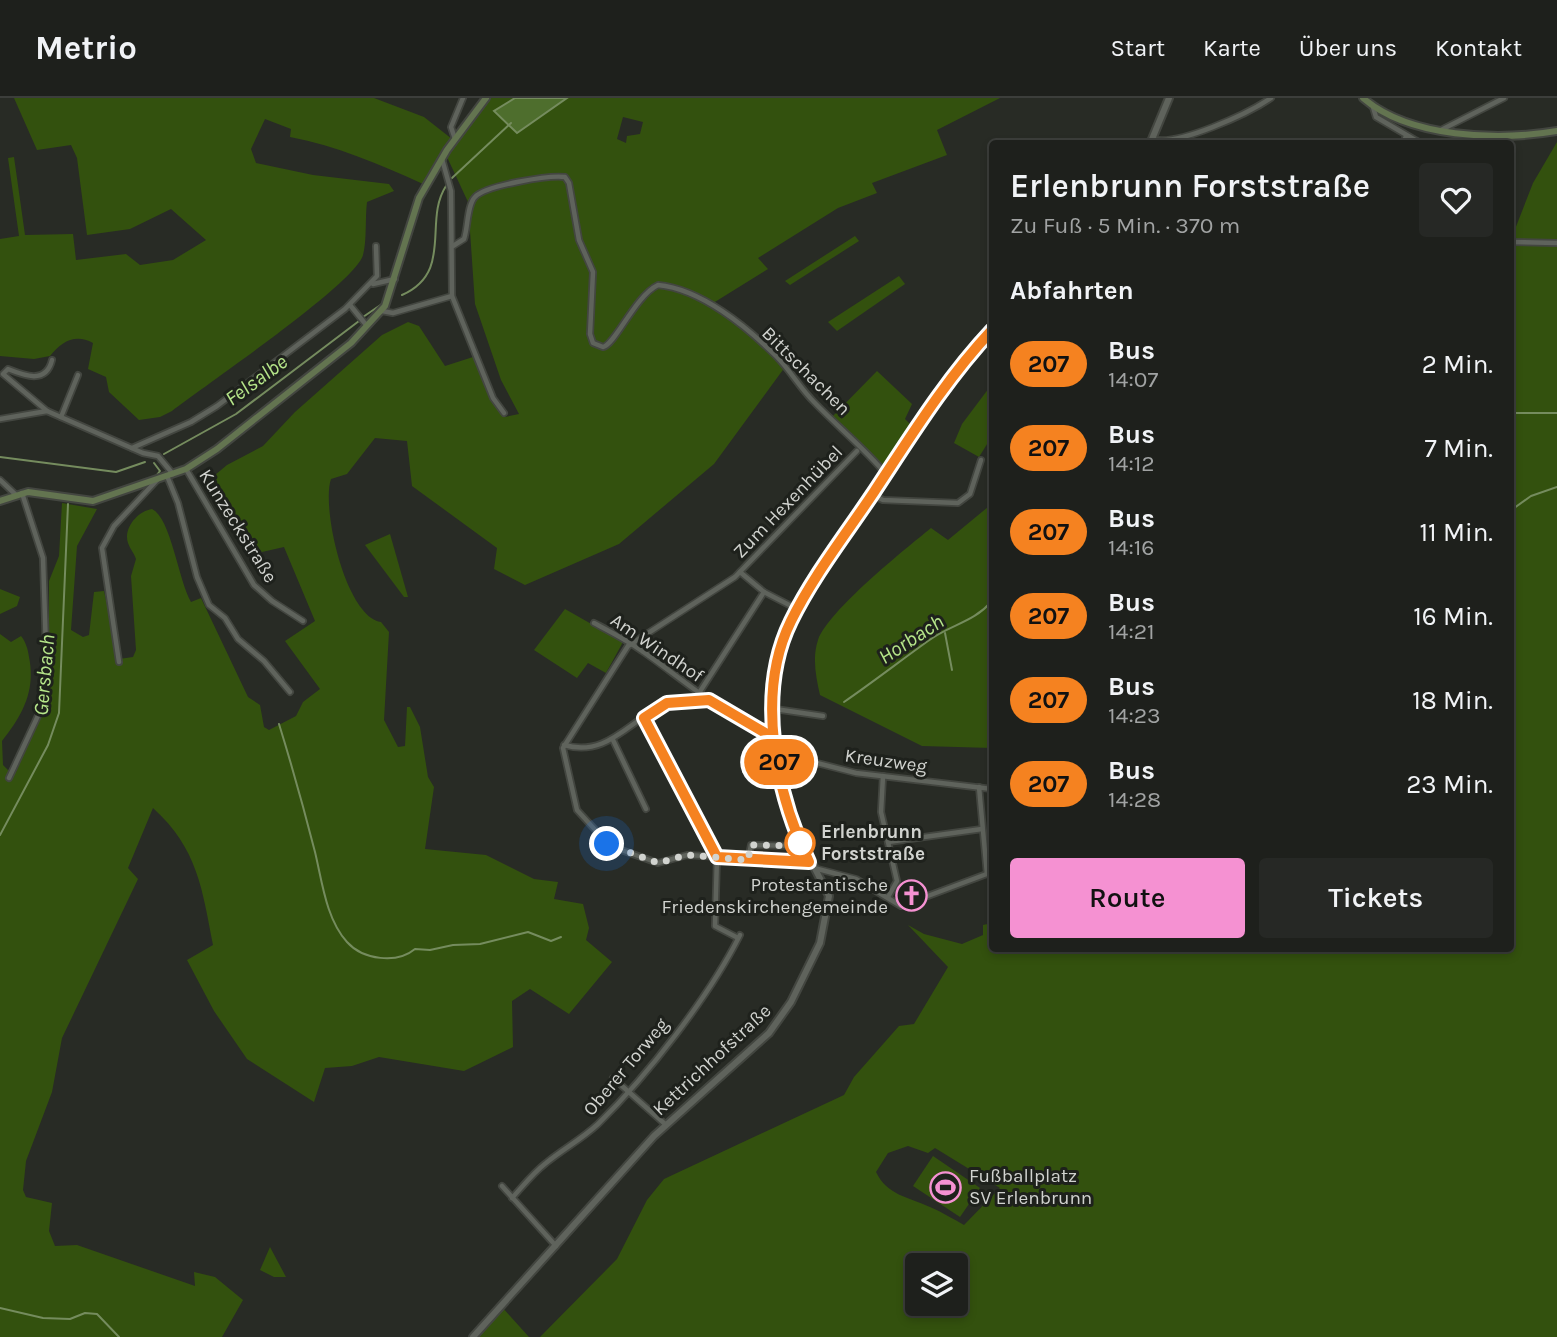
<!DOCTYPE html>
<html lang="de">
<head>
<meta charset="utf-8">
<style>
  :root { --surface:#1e201c; --page:#262825; --text:#f1f3f6; --muted:#a1a3a3; --line:#3c3e3b; --accent:#f591d2 }
  body { margin:0; font-family:Karla,sans-serif; background:var(--page); color:var(--text); height:100vh; display:flex; flex-direction:column; font-size:26px; white-space:nowrap }
  * { box-sizing:border-box; margin:0 }
  p { font-size:23px; color:var(--muted) }
  .icon { flex:none; width:38px; height:38px; fill:none; stroke:currentColor; stroke-width:2; stroke-linecap:round; stroke-linejoin:round }
  .map { position:relative; flex:1; overflow:hidden }
  .details { position:absolute; left:989px; top:42px; width:525px; height:812px; display:flex; flex-direction:column; background:var(--surface); border-radius:7px; box-shadow:0 4px 10px #0003,0 0 0 2px var(--line) }
  .details>* { flex:none }
  .badge { padding:0 14px; border-radius:23px; font-size:24px; line-height:46px }
  .controls { position:absolute; left:905px; top:1155px; display:grid; gap:14px }
  .controls a { display:grid; place-items:center; width:63px; height:63px; border-radius:7px; background:var(--surface); box-shadow:0 4px 10px #0003,0 0 0 2px var(--line); font-size:35px }
  .you { position:absolute; width:35px; height:35px; margin:-18px; border:5px solid #fff; border-radius:50%; background:#1a73e8; box-shadow:0 0 0 10px #1a73e833 }
  .map>.badge { position:absolute; translate:-50% -50%; box-shadow:0 0 0 4px #fff }
  h2 { padding:0 21px; font-size:26px; line-height:63px }
  .round { display:grid; place-items:center; flex:none; width:74px; height:74px; border-radius:7px; background:var(--page) }
  .summary { display:flex; align-items:center; justify-content:space-between; height:119px; padding:0 21px }
  h1 { font-size:33px; font-weight:600; line-height:52px }
  .primary-button { display:flex; gap:14px; margin-top:auto; padding:14px 21px }
  .primary-button a { flex:1; height:80px; border-radius:7px; background:var(--accent); color:#111; font-size:28px; font-weight:600; line-height:80px; text-align:center }
  .primary-button a+a { background:var(--page); color:var(--text) }
  ul { padding:0; list-style:none }
  li { display:flex; align-items:center; gap:21px; height:84px; padding:0 21px }
  li div { flex:1 }
  li b { display:block; font-size:26px }
  li em { font-style:normal }
  li .badge { min-width:77px; font-weight:700; text-align:center }
  header { display:flex; align-items:center; gap:42px; box-sizing:border-box; height:98px; padding:0 35px; background:var(--surface); border-bottom:2px solid var(--line) }
  header strong { font-size:33px }
  nav { display:flex; gap:38px; margin-inline-start:auto; font-size:24px }
  .map>svg:first-child { display:block }
  .green { fill:#33510e; fill-rule:evenodd }
  .water { fill:#4e6e2d; stroke:#758c5e; stroke-width:2 }
  .lines { fill:none; stroke-linecap:round; stroke-linejoin:round }
  .stream { stroke:#758c5e; stroke-width:2 }
  .minor-casing { stroke:#434640; stroke-width:8 }
  .tertiary-casing { stroke:#434640; stroke-width:10 }
  .secondary-casing { stroke:#434640; stroke-width:10 }
  .minor { stroke:#5f635c; stroke-width:4.5 }
  .tertiary { stroke:#5f635c; stroke-width:6 }
  .secondary { stroke:#637450; stroke-width:6 }
  .line-casing { stroke:#fff; stroke-width:16 }
  .line { stroke:#f58220; stroke-width:10 }
  .walk { stroke:#d1d3cf; stroke-width:7; stroke-dasharray:0 12.6 }
  .stop-dot { fill:#fff; stroke:#f58220; stroke-width:3.5 }
  .labels { text-anchor:middle; dominant-baseline:central; stroke-width:6; stroke-linejoin:round; paint-order:stroke }
  .street-label { font-size:19px; fill:#d1d3cf; stroke:#1e211c }
  .stop-label { font-size:19px; font-weight:bold; fill:#d1d3cf; stroke:#1e211c; text-anchor:start }
  .poi-label { font-size:19px; fill:#d1d3cf; stroke:#1e211c; text-anchor:end }
  .water-label { font-size:21px; font-style:italic; fill:#b6e68a; stroke:#1e211c }
</style>
</head>
<body>
<header>
<strong>Metrio</strong>
<nav><a>Start</a><a>Karte</a><a>Über uns</a><a>Kontakt</a></nav>
</header>
<div class="map">
<svg width="1557" height="1239" viewBox="0 0 1557 1239">
  <rect width="100%" height="100%" fill="#282b25"/>
  <!-- green -->
  <g class="green">
    <path d="M14,0h360l50,19 28,22 -29,45c-44,-20 -86,-38 -133,-47l1,-8 -26,-10 -14,30 5,14 57,12 76,9 5,7 -27,11c-2,15 0,39 -4,53 -8,29 -159,131 -191,156l-12,6 -21,3 -30,-28 -3,-15 -18,-8 5,-26c-18,-10 -32,-1 -43,13l-16,3 -34,-3v-117l19,-3 -11,-78 6,-1 11,78 48,-1 3,26 50,-6 14,11 33,-5 33,-20 -35,-31 -41,20 -43,6 -10,-77 -6,-13 -34,5z"/>
    <path d="M490,0h510l-63,32 10,25 -75,28 5,10 -39,15 -80,50 10,11 -58,36 30,20 45,42 -71,97 -95,80 -94,41 -31,-16 3,-21 -85,-62 -5,-45 -32,-3 -28,36 -16,5c-10,29 15,138 50,143l8,10 -5,88 14,27 7,-1 2,-39h3l10,20 8,50 6,10 -9,62 61,6 48,24 24,3 -4,17 29,5 6,24 -3,12 26,22 -43,52 -39,-25 -18,12 1,46 -49,24 -85,-14 -27,9 -27,2 -11,34 -67,-43 -33,-48 -27,-51 26,-15c-11,-56 -15,-96 -60,-137l-25,60 10,11 -76,159 -10,54 -26,69 -3,29 3,7 26,6 -3,28 6,15 22,-1 118,41 -1,-14 21,5 28,23 -21,37h-222v-703l11,8 10,-6c5,6 7,14 8,21 7,34 -7,59 -27,84l1,24 6,6 7,1 33,-76v-115l10,-25 3,-53 35,6 -20,37 -6,84 12,7 6,-2 5,-43 10,-1 15,68 14,-2 3,-7 -5,-74 5,-17c-2,-6 -6,-10 -8,-16 -5,-15 10,-32 24,-34 19,9 26,70 39,93l10,-4 47,99 12,8 4,22 5,3 27,-14 7,-14 17,-13 -35,-48 30,-20 -31,-74 -22,5 -39,-37 -11,-33 3,-7 12,-10 36,-19 32,-34 87,-77 26,-13 11,4 26,40 28,-9 25,53 7,7 14,-3 -18,-34 -26,-76 -7,-102 -21,-45zM623,19l20,5 -3,12 -13,2 -1,7 -9,-4z"/>
    <path d="M1557,44v1195h-1017l77,-78 30,-59 17,-21 180,-84 10,-18 45,-51 15,-2 34,-57 -40,-42 16,9 38,10 21,-9v-10l9,-2v25h518v-706l23,-59zM908,1048l20,7 7,-5 65,40 -36,37c-11,-6 -22,-13 -34,-18 -22,-10 -43,-12 -54,-35l12,-19zM917,1167h39v39h-39z"/>
    <path d="M855,138l4,5 -69,44 -5,-4z"/>
    <path d="M899,178l6,8 -68,47 -9,-9z"/>
    <path d="M877,273l35,33 -7,15 8,8 -28,42 -53,-52z"/>
    <path d="M992,286v58l-3,-1 -10,16 -25,-14 8,-19z"/>
    <path d="M992,399v251l-70,-2 -102,-51c-4,-18 -8,-37 -2,-55 11,-30 86,-90 113,-112l17,12 40,-33z"/>
    <path d="M390,436l18,63h-4l-39,-52z"/>
    <path d="M0,491l20,8 -3,9 -17,8z"/>
    <path d="M565,511l58,33 -17,31 -18,-10 -11,15 -43,-28z"/>
    <path d="M933,1058l47,32 -20,29 -47,-31z"/>
    <path d="M270,1149l16,30h-12l-14,-7z"/>
    <path d="M502,1209l27,30h-55z"/>
  </g>
  <!-- water -->
  <path class="water" d="M515,0h52l-50,35 -23,-22z"/>
  <g class="lines">
    <!-- stream -->
    <g class="stream">
      <path d="M452,80l59,-55"/>
      <path d="M402,197c52,-23 21,-74 44,-109"/>
      <path d="M363,219l19,-13"/>
      <path d="M1510,315h47"/>
      <path d="M164,356l72,-40 123,-93"/>
      <path d="M0,359l116,15 29,-10"/>
      <path d="M154,365l6,8 -4,5"/>
      <path d="M146,390l2,-2"/>
      <path d="M1510,413l21,-15 26,-9"/>
      <path d="M945,535l7,37"/>
      <path d="M844,604c29,-20 56,-41 84,-61 23,-17 45,-18 64,-40"/>
      <path d="M279,626c13,42 25,85 36,128 7,29 11,67 32,90 16,18 50,22 68,7l15,1 23,-5 27,-1 48,-12 23,9 10,-4"/>
      <path d="M0,737l48,-90 11,-32 9,-209"/>
      <path d="M0,1210l43,10 27,1 15,-6 12,1 22,23"/>
    </g>
    <defs>
      <g id="minor">
        <path d="M1373,9l3,10 46,27"/>
        <path d="M1441,32l63,-32"/>
        <path d="M455,41l-4,-12 12,-29"/>
        <path d="M1152,41c25,8 97,-26 119,-41"/>
        <path d="M1403,46l3,-8"/>
        <path d="M442,61l9,32 1,105 41,102 11,15"/>
        <path d="M1510,144l47,1"/>
        <path d="M453,148l11,-7c4,-11 3,-34 11,-42 11,-12 75,-22 90,-20l4,6 10,57 14,32 -3,62 3,9 10,4c12,-2 32,-51 55,-62 43,4 89,42 118,71 14,14 24,32 38,46 24,25 50,46 72,72"/>
        <path d="M373,186l22,-5"/>
        <path d="M350,207l17,21"/>
        <path d="M382,213l11,2 59,-17"/>
        <path d="M52,262c-6,25 -29,15 -44,9l-5,5 44,37 96,42 15,3 15,18"/>
        <path d="M61,319l17,-42"/>
        <path d="M0,321l47,-8"/>
        <path d="M132,350l59,-26 26,-16 128,-97 32,-33 -1,-30"/>
        <path d="M186,371l68,116 18,16 31,20"/>
        <path d="M167,378l11,27 19,74 12,28 16,13 13,21 26,22 26,31"/>
        <path d="M0,382l16,15"/>
        <path d="M872,397l11,5 75,3 12,-9 11,-34"/>
        <path d="M740,474l24,20 33,17"/>
        <path d="M594,525c17,9 33,17 48,28 26,17 108,85 134,86"/>
        <path d="M119,564l-17,-114 12,-22 44,-47"/>
        <path d="M699,595l65,-101"/>
        <path d="M775,611l48,7"/>
        <path d="M644,620l28,59 45,80 -2,69 23,12"/>
        <path d="M613,642l33,69"/>
        <path d="M564,647c44,13 66,-26 102,-41 13,-6 28,-1 43,-4"/>
        <path d="M778,655l78,20 136,16"/>
        <path d="M883,678l-2,36 16,69 -9,16"/>
        <path d="M9,680l34,-73 4,-25 -4,-122 -21,-65"/>
        <path d="M979,689l8,87"/>
        <path d="M888,744l94,-13"/>
        <path d="M748,762l3,-15 51,1"/>
        <path d="M809,764l-122,-7 -29,8 -48,-17 -33,-36 -14,-62 65,-102 107,-69 122,-126"/>
        <path d="M814,770l42,11 45,27 91,-34"/>
        <path d="M613,980l52,46"/>
        <path d="M502,1088l54,60"/>
        <path d="M512,1100c11,-12 21,-25 34,-35 17,-14 36,-24 52,-39 49,-48 111,-127 142,-189"/>
      </g>
      <g id="tertiary">
        <path d="M1150,46l19,-46"/>
        <path d="M473,1239l181,-201 115,-103 22,-31 29,-59 9,-47 -37,-72 -13,-58 -5,-73 8,-51 26,-51 129,-194 55,-67"/>
      </g>
      <g id="secondary">
        <path d="M1363,0c46,40 135,43 194,33"/>
        <path d="M0,403l28,-9 65,9 93,-32 31,-20 134,-106 34,-37 34,-108 28,-48 39,-52"/>
      </g>
    </defs>
    <!-- minor casing -->
    <use href="#minor" class="minor-casing"/>
    <!-- tertiary casing -->
    <use href="#tertiary" class="tertiary-casing"/>
    <!-- secondary casing -->
    <use href="#secondary" class="secondary-casing"/>
    <!-- minor -->
    <use href="#minor" class="minor"/>
    <!-- tertiary -->
    <use href="#tertiary" class="tertiary"/>
    <!-- secondary -->
    <use href="#secondary" class="secondary"/>
  </g>
  <g class="lines">
    <defs>
      <path id="line" d="M772,639l-63,-37 -42,3 -23,15 73,139 92,5c-33,-69 -54,-168 -18,-241 22,-45 55,-87 83,-129 37,-56 72,-113 118,-162"/>
    </defs>
    <!-- line casing -->
    <use href="#line" class="line-casing"/>
    <!-- line -->
    <use href="#line" class="line"/>
    <!-- walk -->
    <path class="walk" d="M607,746l51,19 29,-8 61,5 3,-15 51,1 -2,-3"/>
  </g>
  <!-- icons -->
  <defs>
    <symbol id="church-ring" viewBox="-11 -11 22 22"><circle r="9.5" fill="#1e211c" stroke="#f591d2" stroke-width="1.5"/><path d="M-1.2-6h2.4v3.5h3.3v2.4h-3.3V6h-2.4V-.1h-3.3v-2.4h3.3Z" fill="#f591d2"/></symbol>
    <symbol id="stadium-ring" viewBox="-11 -11 22 22"><circle r="9.5" fill="#1e211c" stroke="#f591d2" stroke-width="1.5"/><path d="M0-5a6.5 5 0 1 0 0 10a6.5 5 0 1 0 0-10ZM-3.5-1.8h7v3.6h-7Z" fill="#f591d2"/></symbol>
  </defs>
  <g fill-rule="evenodd">
    <use href="#church-ring" x="894" y="780" width="35" height="35"/>
    <use href="#stadium-ring" x="928" y="1072" width="35" height="35"/>
  </g>
  <!-- markers -->
  <circle class="stop-dot" cx="800" cy="745" r="14"/>
  <g class="labels">
    <!-- street labels -->
    <g class="street-label">
      <text transform="translate(806 273) rotate(45)">Bittschachen</text>
      <text transform="translate(788 404) rotate(-46)">Zum Hexenhübel</text>
      <text transform="translate(238 428) rotate(58)">Kunzeckstraße</text>
      <text transform="translate(657 550) rotate(34)">Am Windhof</text>
      <text transform="translate(886 663) rotate(8)">Kreuzweg</text>
      <text transform="translate(712 962) rotate(-43)">Kettrichhofstraße</text>
      <text transform="translate(626 969) rotate(-50)">Oberer Torweg</text>
    </g>
    <!-- stop labels -->
    <g class="stop-label">
      <text x="821" y="734">Erlenbrunn<tspan x="821" dy="22">Forststraße</tspan></text>
    </g>
    <!-- poi labels -->
    <g class="poi-label">
      <text x="888" y="787">Protestantische<tspan x="888" dy="22">Friedenskirchengemeinde</tspan></text>
      <text x="969" y="1078" text-anchor="start">Fußballplatz<tspan x="969" dy="22">SV Erlenbrunn</tspan></text>
    </g>
    <!-- water labels -->
    <g class="water-label">
      <text transform="translate(256 282) rotate(-36)">Felsalbe</text>
      <text transform="translate(911 541) rotate(-33)">Horbach</text>
      <text transform="translate(44 577) rotate(-85)">Gersbach</text>
    </g>
  </g>
</svg>
<div class="controls">
<a><svg class="icon" aria-label="layers" viewBox="0 0 24 24"><path d="M12 4l9 5-9 5-9-5zM3 14l9 5 9-5"/></svg></a>
</div>
<div class="you" style="left:607px;top:746px"></div>
<b class="badge" style="left:779px;top:664px;background:#f58220;color:#111">207</b>
<section class="details">
<div class="summary"><div><h1>Erlenbrunn Forststraße</h1><p>Zu Fuß · 5 Min. · 370 m</p></div><a class="round"><svg class="icon" aria-label="heart" viewBox="0 0 24 24"><path d="M12 20l-8-8c-3-5 5-10 8-4 3-6 11-1 8 4z"/></svg></a></div>
<h2>Abfahrten</h2>
<ul>
<li><span class="badge" style="background:#f58220;color:#111">207</span><div><b>Bus</b><p>14:07</p></div><em>2 Min.</em></li>
<li><span class="badge" style="background:#f58220;color:#111">207</span><div><b>Bus</b><p>14:12</p></div><em>7 Min.</em></li>
<li><span class="badge" style="background:#f58220;color:#111">207</span><div><b>Bus</b><p>14:16</p></div><em>11 Min.</em></li>
<li><span class="badge" style="background:#f58220;color:#111">207</span><div><b>Bus</b><p>14:21</p></div><em>16 Min.</em></li>
<li><span class="badge" style="background:#f58220;color:#111">207</span><div><b>Bus</b><p>14:23</p></div><em>18 Min.</em></li>
<li><span class="badge" style="background:#f58220;color:#111">207</span><div><b>Bus</b><p>14:28</p></div><em>23 Min.</em></li>
</ul>
<div class="primary-button"><a>Route</a><a>Tickets</a></div>
</section>
</div>
</body>
</html>
